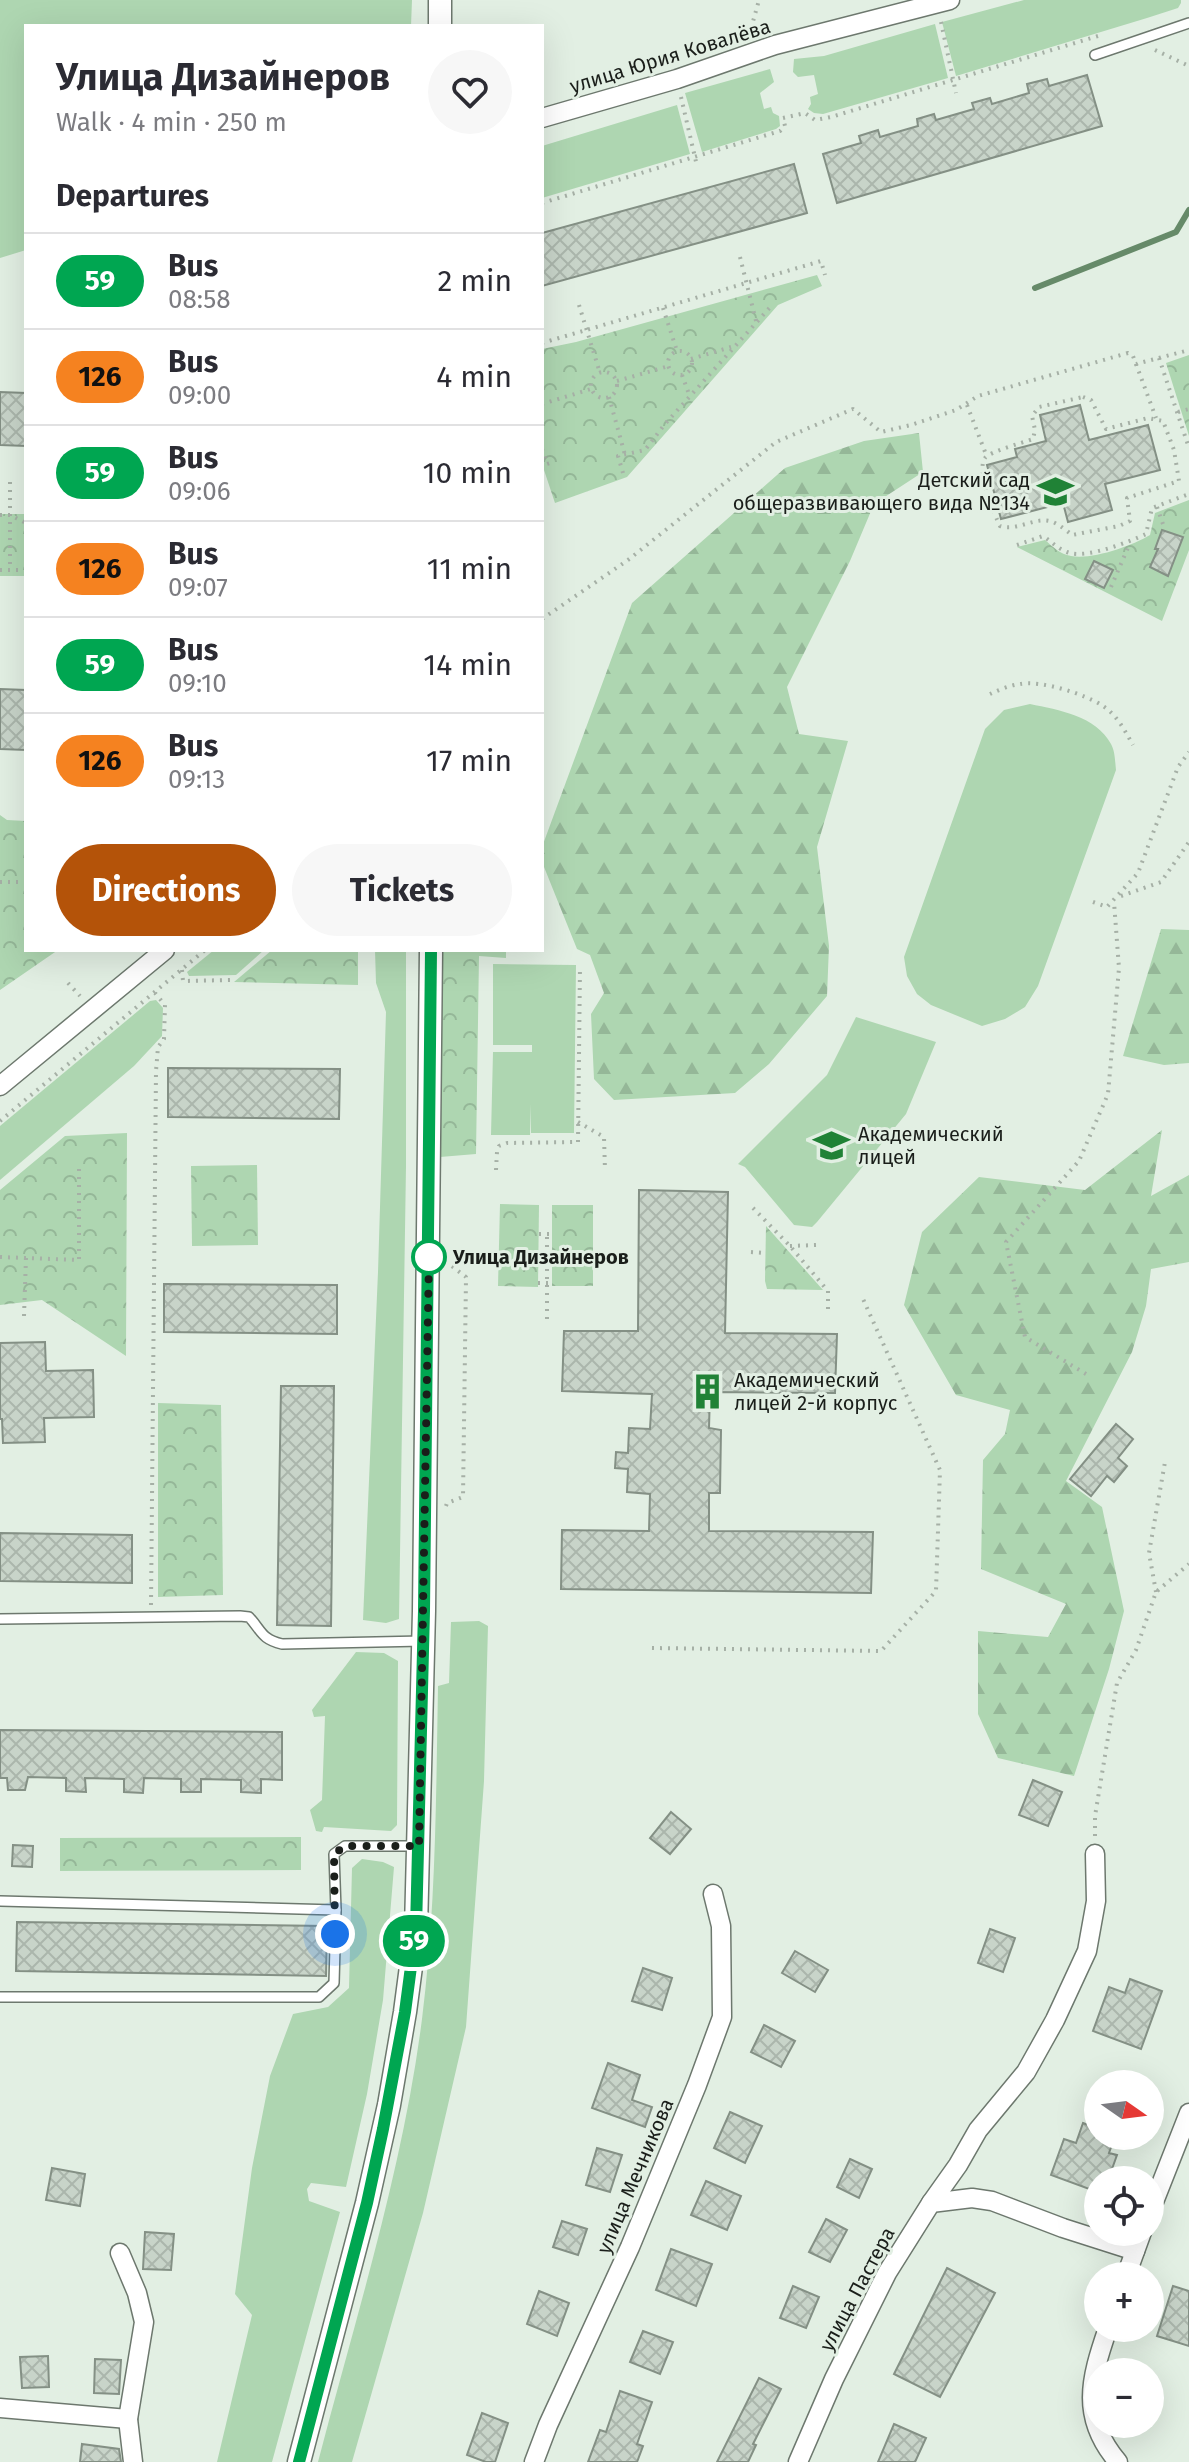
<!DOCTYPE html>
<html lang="en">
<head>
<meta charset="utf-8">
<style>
  :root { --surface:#fff; --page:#f7f7f7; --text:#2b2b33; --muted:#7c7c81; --line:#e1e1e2; --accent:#b45309 }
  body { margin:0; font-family:"Fira Sans",sans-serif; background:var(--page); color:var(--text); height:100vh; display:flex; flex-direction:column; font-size:30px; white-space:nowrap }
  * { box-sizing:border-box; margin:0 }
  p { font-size:26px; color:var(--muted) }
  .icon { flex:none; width:44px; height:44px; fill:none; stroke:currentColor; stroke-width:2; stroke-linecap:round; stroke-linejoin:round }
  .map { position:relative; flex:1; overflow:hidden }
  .panel { position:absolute; left:24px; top:24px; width:520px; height:928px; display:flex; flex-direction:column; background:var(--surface); border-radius:0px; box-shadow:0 8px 32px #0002 }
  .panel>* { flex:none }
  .badge { padding:0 16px; border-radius:26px; font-size:28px; line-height:52px }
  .needle { width:52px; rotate:104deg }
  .fabs { position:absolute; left:1084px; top:2070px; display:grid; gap:16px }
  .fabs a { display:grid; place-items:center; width:80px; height:80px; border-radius:50%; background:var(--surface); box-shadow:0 8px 32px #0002; font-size:40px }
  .you { position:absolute; width:40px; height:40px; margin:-20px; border:6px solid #fff; border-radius:50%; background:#1a73e8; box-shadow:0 0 0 12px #1a73e833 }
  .map>.badge { position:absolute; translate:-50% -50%; box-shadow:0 0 0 4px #fff }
  h2 { padding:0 32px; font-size:30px; line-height:72px }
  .round { display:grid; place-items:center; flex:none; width:84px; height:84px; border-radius:42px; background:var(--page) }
  .overview { display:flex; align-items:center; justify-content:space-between; height:136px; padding:0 32px }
  h1 { font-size:38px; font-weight:700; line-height:60px }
  .cta { display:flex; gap:16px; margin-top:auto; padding:16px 32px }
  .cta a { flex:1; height:92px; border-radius:48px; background:var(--accent); color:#fff; font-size:32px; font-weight:700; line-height:92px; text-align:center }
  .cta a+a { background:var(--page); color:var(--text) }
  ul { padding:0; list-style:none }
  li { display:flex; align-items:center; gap:24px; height:96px; padding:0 32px; border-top:2px solid var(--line) }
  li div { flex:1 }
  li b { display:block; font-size:30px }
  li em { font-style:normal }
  li .badge { min-width:88px; font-weight:700; text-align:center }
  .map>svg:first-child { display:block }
  .grass { fill:#aed6b1 }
  .forest { fill:url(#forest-firs) }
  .park { fill:url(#park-crowns) }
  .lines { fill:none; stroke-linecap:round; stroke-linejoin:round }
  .stream { stroke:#668a69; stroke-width:6 }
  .building { fill:url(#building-cross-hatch); stroke:#849085; stroke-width:2 }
  .service-casing { stroke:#6d786e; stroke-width:12 }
  .minor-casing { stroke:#6d786e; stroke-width:21 }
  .tertiary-casing { stroke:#6d786e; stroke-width:25 }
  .path { stroke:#a6b0a6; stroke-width:4; stroke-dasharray:2 6; stroke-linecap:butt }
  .service { stroke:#fff; stroke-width:9 }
  .minor { stroke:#fff; stroke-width:18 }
  .tertiary { stroke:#fff; stroke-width:22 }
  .line-casing { stroke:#fff; stroke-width:18 }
  .line { stroke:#00a651; stroke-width:12 }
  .walk { stroke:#1a1e1a; stroke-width:8; stroke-dasharray:0 14.4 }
  .stop-dot { fill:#fff; stroke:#00a651; stroke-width:4 }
  .labels { text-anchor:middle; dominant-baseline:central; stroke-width:6; stroke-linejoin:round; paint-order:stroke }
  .street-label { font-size:20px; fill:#1a1e1a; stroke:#e2efe3 }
  .poi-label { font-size:20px; fill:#1a1e1a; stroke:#e2efe3; text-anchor:start }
  .stop-label { font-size:20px; font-weight:bold; fill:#1a1e1a; stroke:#e2efe3; text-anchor:start }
</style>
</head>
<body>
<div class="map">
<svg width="1189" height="2462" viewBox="0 0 1189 2462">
  <defs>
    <pattern id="forest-firs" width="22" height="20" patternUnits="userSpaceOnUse" patternTransform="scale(2)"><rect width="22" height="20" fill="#aed6b1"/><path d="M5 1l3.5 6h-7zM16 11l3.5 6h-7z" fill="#95b798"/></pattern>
    <pattern id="park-crowns" width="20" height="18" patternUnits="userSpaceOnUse" patternTransform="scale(2)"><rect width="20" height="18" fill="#aed6b1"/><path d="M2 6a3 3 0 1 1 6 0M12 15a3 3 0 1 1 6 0" fill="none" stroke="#95b798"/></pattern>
    <pattern id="building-cross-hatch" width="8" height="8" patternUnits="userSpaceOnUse" patternTransform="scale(2)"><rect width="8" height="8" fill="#c8d4c9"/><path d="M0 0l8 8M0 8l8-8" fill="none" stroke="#abb6ac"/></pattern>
  </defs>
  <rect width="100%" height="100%" fill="#e2efe3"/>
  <!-- grass -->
  <g class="grass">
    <path d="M0,0h412l-1,26h-385v224l-26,8z"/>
    <path d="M1024,0h157v3l-3,5 -31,10 -191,58 -14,-54z"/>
    <path d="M935,24l13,54 -125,36 -9,-1 -6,-4 3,-5 -1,-7 8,-3 -4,-19 -16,2 -5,-5 1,-13 30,-3z"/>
    <path d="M770,69l4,13 -14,11 4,16 7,-2 2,6 6,3 1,10 -4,3 -74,23 -17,-59z"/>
    <path d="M677,105l13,49 -148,44v-52z"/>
    <path d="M1030,704c29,6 66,12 81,40 4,7 4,17 5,26l-78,216 -13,21 -20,12 -23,7 -51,-21 -14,-11 -10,-18 -3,-19 81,-228 19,-19z"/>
    <path d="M214,950h50l-28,25 -47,1 -2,-4z"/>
    <path d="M375,950h31v216l-7,453 -13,4 -23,-3 15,-348 8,-260 -10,-29z"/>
    <path d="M493,964l83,1 -2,168h-43v-29l-1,31h-39l2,-83h39v-7h-39z"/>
    <path d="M156,1000l7,8 -1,28 -28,30 -134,114v-54l150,-125z"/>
    <path d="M856,1017l80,25 -30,72 -89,108 -5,5 -18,-2 -49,-58 -7,-3 89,-89z"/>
    <path d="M479,1621l9,5 -4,155 -18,246 -43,186 -71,249h-34c38,-146 85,-293 104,-443 14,-110 14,-222 16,-333l11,-3 2,-61z"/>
    <path d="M356,1652l28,1 14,8 -1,164 -6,6 -67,-4 -2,5 -6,-1 -6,-21 12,-10 3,-84 -11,1 -2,-7z"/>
    <path d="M362,1859l21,3 11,5 -11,133 -16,94 -21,93 -35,-4 -4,6 2,12 31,11 -68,250h-55l35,-147 -17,-21 17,-126 18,-92 23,-62 35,-7 21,-19 3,-120z"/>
  </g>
  <!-- forest -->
  <g class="forest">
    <path d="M919,433l4,39 -49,32 -24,57 -63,126 12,47 49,7 -31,106 12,99 -2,50 -58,68 -34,29 -121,7 -20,-21 -3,-65 13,-21 -14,-38 -13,-6 -35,-87v-15l90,-244 153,-135 79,-27z"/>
    <path d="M1161,929l28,1v133l-25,2 -41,-9z"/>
    <path d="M1162,1130l-11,66 38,-21v87l-38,7 -5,37 -14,46 -66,129 36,26 22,104 -15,58 -35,107 -76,-18 -20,-44v-83l70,6 18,-33 -85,-35 2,-109 22,-26 5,-24 -54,-15 -52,-90 18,-73 57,-55 106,13z"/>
  </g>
  <!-- park -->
  <g class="park">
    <path d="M817,275l5,11 -44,19 -151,172 -72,26 -13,-39v-115l34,-7z"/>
    <path d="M1189,355v81l-23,-73z"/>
    <path d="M1189,500v50l-27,71 -145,-74 28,-7c8,7 15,14 26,16 21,4 61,-10 79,-21l5,-22z"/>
    <rect x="0" y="514" width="26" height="62"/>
    <path d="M0,815l7,5 19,1v129h32l-58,40z"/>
    <path d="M272,950h86v35l-124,-3z"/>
    <path d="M442,950h64v8l-27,-2 -3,198 -36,3z"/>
    <path d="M127,1133l-1,223 -84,-56 -42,5v-115l65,-54z"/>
    <path d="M257,1165l1,80 -66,1 -1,-80z"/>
    <path d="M500,1204l39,1 -1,82 -40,-1z"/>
    <rect x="552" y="1205" width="41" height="81"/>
    <path d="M766,1226l57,64 -56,-1 -2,-8z"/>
    <path d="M158,1403l63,2 2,190 -65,2z"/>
    <path d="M301,1837v33l-241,1v-33z"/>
  </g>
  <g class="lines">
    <!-- stream -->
    <path class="stream" d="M1035,288l141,-56 13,-22"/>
  </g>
  <!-- building -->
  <g class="building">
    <path d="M1087,75l15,51 -265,77 -14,-49 38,-11 -2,-7 19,-6 2,7 38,-11 -1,-7 17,-5 2,6 38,-11 -2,-6 18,-5 2,6 37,-11 -2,-9 20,-5 2,7z"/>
    <path d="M794,164l13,49 -265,73v-53z"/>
    <path d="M0,392l26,1v53l-26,-1z"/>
    <path d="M1080,405l9,35 59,-15 12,45 -55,14 7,26 -44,12 -5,-19 -62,16 -14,-54 30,-8 -2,-8 31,-8 -6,-26z"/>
    <path d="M1162,530l21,7 -15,39 -18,-9 8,-18h-3z"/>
    <path d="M1094,561l19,9 -9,18 -19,-9z"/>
    <path d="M0,689l26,1v60l-26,-1z"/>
    <path d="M168,1068l172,1 -1,50 -171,-2z"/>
    <path d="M639,1190l89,2 -3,141 112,1 -2,59 -125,-1 -1,36 12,2 -1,63h-11v38l164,1 -2,61 -310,-4 1,-59 87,1 1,-37 -23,-2 1,-23 -13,-1 1,-16 12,1 1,-25 21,1 2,-35 -90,-3 2,-60h74z"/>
    <path d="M164,1284l173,1v49l-173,-2z"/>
    <path d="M45,1342l1,29 47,-1 1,47 -50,1 1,24 -42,1 -1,-24h-2v-76z"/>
    <path d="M281,1386h53l-3,240 -54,-1z"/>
    <path d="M1116,1424l17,15 -15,19 9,8 -13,16 -7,-6 -16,20 -21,-17z"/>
    <path d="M0,1533l132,2v48l-132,-2z"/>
    <path d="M0,1730l282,2v48l-21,-1v14l-20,-1v-12l-40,-1v13h-20v-13l-37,-1 -1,15 -19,-1v-13l-39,-1 1,14 -20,-1v-13l-38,-1 -3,13h-17l-1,-12h-7z"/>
    <path d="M1033,1780l29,12 -14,34 -29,-11z"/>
    <path d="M671,1812l20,17 -21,25 -20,-16z"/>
    <path d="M13,1845l20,1 -1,21 -20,-1z"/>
    <path d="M17,1922l310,4 -1,50 -310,-5z"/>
    <path d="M990,1929l25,9 -12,34 -25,-9z"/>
    <path d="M795,1951l33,19 -13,22 -33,-19z"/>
    <path d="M643,1968l29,10 -10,32 -30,-9z"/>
    <path d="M1130,1979l32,12 -21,58 -48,-18 16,-44 16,6z"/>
    <path d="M764,2025l31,16 -14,26 -30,-15z"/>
    <path d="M608,2063l32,12 -8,25 20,7 -7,20 -53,-19z"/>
    <path d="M730,2112l32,14 -17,37 -31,-15z"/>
    <path d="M1083,2123l15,6v7h17l-6,17 8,2 -9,25h-12l-4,10 -41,-15 13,-36 12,4z"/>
    <path d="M597,2148l25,7 -12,37 -24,-7z"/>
    <path d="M850,2159l22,10 -13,29 -22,-11z"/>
    <path d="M52,2168l33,6 -5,32 -34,-6z"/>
    <path d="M706,2181l35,15 -14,34 -36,-15z"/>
    <path d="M826,2219l21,11 -17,32 -21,-10z"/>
    <path d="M562,2221l25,8 -9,26 -25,-8z"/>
    <path d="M145,2232l29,2 -3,36 -28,-1z"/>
    <path d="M671,2249l41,15 -16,42 -40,-16z"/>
    <path d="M947,2268l48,25 -55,104 -46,-23z"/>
    <path d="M793,2286l26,11 -13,31 -26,-10z"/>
    <path d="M1173,2286l16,5v55l-32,-10z"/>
    <path d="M539,2291l30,12 -12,33 -30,-12z"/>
    <path d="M643,2331l30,11 -13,32 -30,-12z"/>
    <path d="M48,2356l1,31 -27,1 -2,-31z"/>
    <path d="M95,2359l26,1 -2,34 -25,-1z"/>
    <path d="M759,2378l22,11 -28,55 3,1 -8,17h-31z"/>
    <path d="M620,2391l32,11 -15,42 6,2 -6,16h-49l12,-32 6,2z"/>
    <path d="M482,2413l26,10 -13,39h-9l-19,-7z"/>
    <path d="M894,2424l32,14 -11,24h-37z"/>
    <path d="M82,2444l37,5 2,13h-41z"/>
  </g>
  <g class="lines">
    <defs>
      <g id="service">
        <path d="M1095,55l94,-32"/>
        <path d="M0,1619l240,-3 9,1c13,14 12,22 33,27l141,-3"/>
        <path d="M0,1901l336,9"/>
        <path d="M0,1997h319l15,-14 2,-73 -2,-56 11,-8h74"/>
      </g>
      <g id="minor">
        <path d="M542,118l135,-39 98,-34 175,-45"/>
        <path d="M0,1086l165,-136"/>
        <path d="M931,2203l27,-38 20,-35 48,-58 29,-52 32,-69 9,-50 -1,-47"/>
        <path d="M1150,2212l39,-99"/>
        <path d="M120,2253l17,40 7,29 -16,97 5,43"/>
        <path d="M1126,2276l16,-44"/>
        <path d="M1108,2328c-18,52 -28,89 10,134"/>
        <path d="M0,2408l128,11"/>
        <path d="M534,2462l14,-37 82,-178 67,-162 25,-68 -1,-91 -8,-32"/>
        <path d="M798,2462l36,-83 53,-106 44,-70 41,-5 20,3 71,27 72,23"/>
      </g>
      <g id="tertiary">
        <path d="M440,0v26"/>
        <path d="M299,2462l68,-259 22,-98 16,-93 11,-83 8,-318 7,-661"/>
      </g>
    </defs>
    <!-- service casing -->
    <use href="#service" class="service-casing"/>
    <!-- minor casing -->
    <use href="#minor" class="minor-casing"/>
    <!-- tertiary casing -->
    <use href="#tertiary" class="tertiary-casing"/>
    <!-- path -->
    <g class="path">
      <path d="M941,22l15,71"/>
      <path d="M749,36l10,-36"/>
      <path d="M1155,50l34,16"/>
      <path d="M681,97l16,69"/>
      <path d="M542,203l238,-72 5,-5 -2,-8 22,-5 10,7 16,-3 267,-81"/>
      <path d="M740,257l16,64"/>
      <path d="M579,305l21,68"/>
      <path d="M663,308l14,43"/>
      <path d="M542,343l279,-82 4,14"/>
      <circle cx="680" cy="363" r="12"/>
      <path d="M1159,358l30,90"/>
      <path d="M691,359l40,-12"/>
      <path d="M1136,364l20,54"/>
      <circle cx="604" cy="385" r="13"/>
      <path d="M682,375l8,22"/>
      <path d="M617,381l52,-15"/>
      <path d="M609,397l16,58"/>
      <path d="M1083,397l8,3 15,29 42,-11 15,3 11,29 5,31 -52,17 3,23 -11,5 -47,9c-5,-4 -11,-9 -17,-12 -18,-9 -36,9 -55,3 -6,-12 -24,-57 -15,-68 6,-7 37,-15 48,-19l2,-9 -3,-14 7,-9z"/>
      <path d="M542,404l49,-15"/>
      <path d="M967,405l20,52"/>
      <path d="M1178,412l11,-3"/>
      <path d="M542,449l5,15 6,-2"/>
      <path d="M623,473l-5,-17 27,-6 20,-26 108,-120"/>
      <path d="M10,482v87"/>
      <path d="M1157,507l7,20"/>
      <path d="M0,515h10l16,8"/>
      <path d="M1017,545l26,-9c9,6 16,14 27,17 18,5 59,-11 76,-19l6,-26 37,-14"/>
      <path d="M0,570h26"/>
      <path d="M1111,587l19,-44"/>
      <path d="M542,619l86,-59 148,-118 77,-33 28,23 30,-7 45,-15 22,-14 150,-43 5,3 3,8 53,-14"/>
      <path d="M990,694c9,-4 20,-9 30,-10 21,-4 65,10 83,22 14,9 22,25 30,39"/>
      <path d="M0,882h26"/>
      <path d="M1121,896l40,-14 28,-40"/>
      <path d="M1093,902l14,5 31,-34 40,-106 11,-15"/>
      <path d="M182,970l1,11 49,-1"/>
      <path d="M68,983l12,13"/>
      <path d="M0,1121l205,-171"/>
      <path d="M578,1122l26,15 1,33"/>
      <path d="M496,1170l1,-18 2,-6 8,-3 71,-1 2,-175"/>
      <path d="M753,1208l37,38 38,45v21"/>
      <path d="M539,1234h13"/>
      <path d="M790,1246l26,-1"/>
      <path d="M751,1252l14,1"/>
      <path d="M0,1257l79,3v-96"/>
      <path d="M538,1283h14"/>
      <path d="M24,1316l2,-58"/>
      <path d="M547,1319v-85"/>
      <path d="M1086,1374l-61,-37 -19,-95 73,-81 29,-67 11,-126 -5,-66"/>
      <path d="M446,1506l1,-3 16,-6 3,-220 -17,-13"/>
      <path d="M1156,1592l-7,-39 16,-91"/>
      <path d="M151,1605l5,-534 2,-24 6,-8 1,-34 -10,-12"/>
      <path d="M652,1648l229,3 55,-60 4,-121 -77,-171"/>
      <path d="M1095,1836v-20l22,-133 19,-33 20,-58 33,-28"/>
    </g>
    <!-- service -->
    <use href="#service" class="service"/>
    <!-- minor -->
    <use href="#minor" class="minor"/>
    <!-- tertiary -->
    <use href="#tertiary" class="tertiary"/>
  </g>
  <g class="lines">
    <defs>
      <path id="line" d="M299,2462l68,-259 16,-74 22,-117 11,-83 8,-318 7,-661"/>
    </defs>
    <!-- line casing -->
    <use href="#line" class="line-casing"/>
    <!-- line -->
    <use href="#line" class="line"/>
    <!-- walk -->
    <path class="walk" d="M335,1934l-1,-80 11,-8h74l10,-591v2"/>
  </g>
  <!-- icons -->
  <defs>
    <symbol id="school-bare" viewBox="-9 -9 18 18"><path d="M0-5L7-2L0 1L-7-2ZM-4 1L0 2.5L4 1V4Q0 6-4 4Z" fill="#208236" stroke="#e2efe3" stroke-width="2.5" paint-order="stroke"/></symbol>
    <symbol id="building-bare" viewBox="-9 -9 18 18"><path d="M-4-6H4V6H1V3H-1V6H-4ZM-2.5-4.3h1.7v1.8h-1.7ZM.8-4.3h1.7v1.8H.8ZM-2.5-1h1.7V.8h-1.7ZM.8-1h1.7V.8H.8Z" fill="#208236" stroke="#e2efe3" stroke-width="2.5" paint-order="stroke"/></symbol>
  </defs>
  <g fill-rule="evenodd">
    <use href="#school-bare" x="1030" y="466" width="51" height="51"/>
    <use href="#school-bare" x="806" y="1120" width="51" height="51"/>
    <use href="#building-bare" x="682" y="1366" width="51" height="51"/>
  </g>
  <!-- markers -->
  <circle class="stop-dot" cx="429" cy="1257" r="16"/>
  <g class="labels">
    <!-- street labels -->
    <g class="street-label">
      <text transform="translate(670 56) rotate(-17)">улица Юрия Ковалёва</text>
      <text transform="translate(635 2176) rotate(-67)">улица Мечникова</text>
      <text transform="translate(857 2289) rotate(-62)">улица Пастера</text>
    </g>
    <!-- poi labels -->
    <g class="poi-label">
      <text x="1030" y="480" text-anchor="end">Детский сад<tspan x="1030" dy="23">общеразвивающего вида №134</tspan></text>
      <text x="858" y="1134">Академический<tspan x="858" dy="23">лицей</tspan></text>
      <text x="734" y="1380">Академический<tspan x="734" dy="23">лицей 2-й корпус</tspan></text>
    </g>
    <!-- stop labels -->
    <g class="stop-label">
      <text x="453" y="1257">Улица Дизайнеров</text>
    </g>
  </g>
</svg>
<div class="fabs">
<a><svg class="needle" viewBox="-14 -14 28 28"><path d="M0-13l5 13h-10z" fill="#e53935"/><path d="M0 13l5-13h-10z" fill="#7c7c81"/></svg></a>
<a><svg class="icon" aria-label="locate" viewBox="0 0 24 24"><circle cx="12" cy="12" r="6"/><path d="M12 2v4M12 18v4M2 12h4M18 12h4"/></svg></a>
<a>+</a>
<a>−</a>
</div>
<div class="you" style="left:335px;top:1934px"></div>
<b class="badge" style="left:414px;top:1941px;background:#00a651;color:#fff">59</b>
<section class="panel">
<div class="overview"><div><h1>Улица Дизайнеров</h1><p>Walk · 4 min · 250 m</p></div><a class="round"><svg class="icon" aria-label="heart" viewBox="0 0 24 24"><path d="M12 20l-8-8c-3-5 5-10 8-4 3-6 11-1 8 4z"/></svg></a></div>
<h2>Departures</h2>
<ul>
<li><span class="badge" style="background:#00a651;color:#fff">59</span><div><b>Bus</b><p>08:58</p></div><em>2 min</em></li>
<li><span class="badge" style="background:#f58220;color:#111">126</span><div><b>Bus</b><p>09:00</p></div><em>4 min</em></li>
<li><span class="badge" style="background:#00a651;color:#fff">59</span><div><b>Bus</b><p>09:06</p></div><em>10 min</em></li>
<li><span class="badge" style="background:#f58220;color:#111">126</span><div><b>Bus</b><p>09:07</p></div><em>11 min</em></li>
<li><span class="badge" style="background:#00a651;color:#fff">59</span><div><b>Bus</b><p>09:10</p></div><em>14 min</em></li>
<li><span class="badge" style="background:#f58220;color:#111">126</span><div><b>Bus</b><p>09:13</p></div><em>17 min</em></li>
</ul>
<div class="cta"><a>Directions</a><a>Tickets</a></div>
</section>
</div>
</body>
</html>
